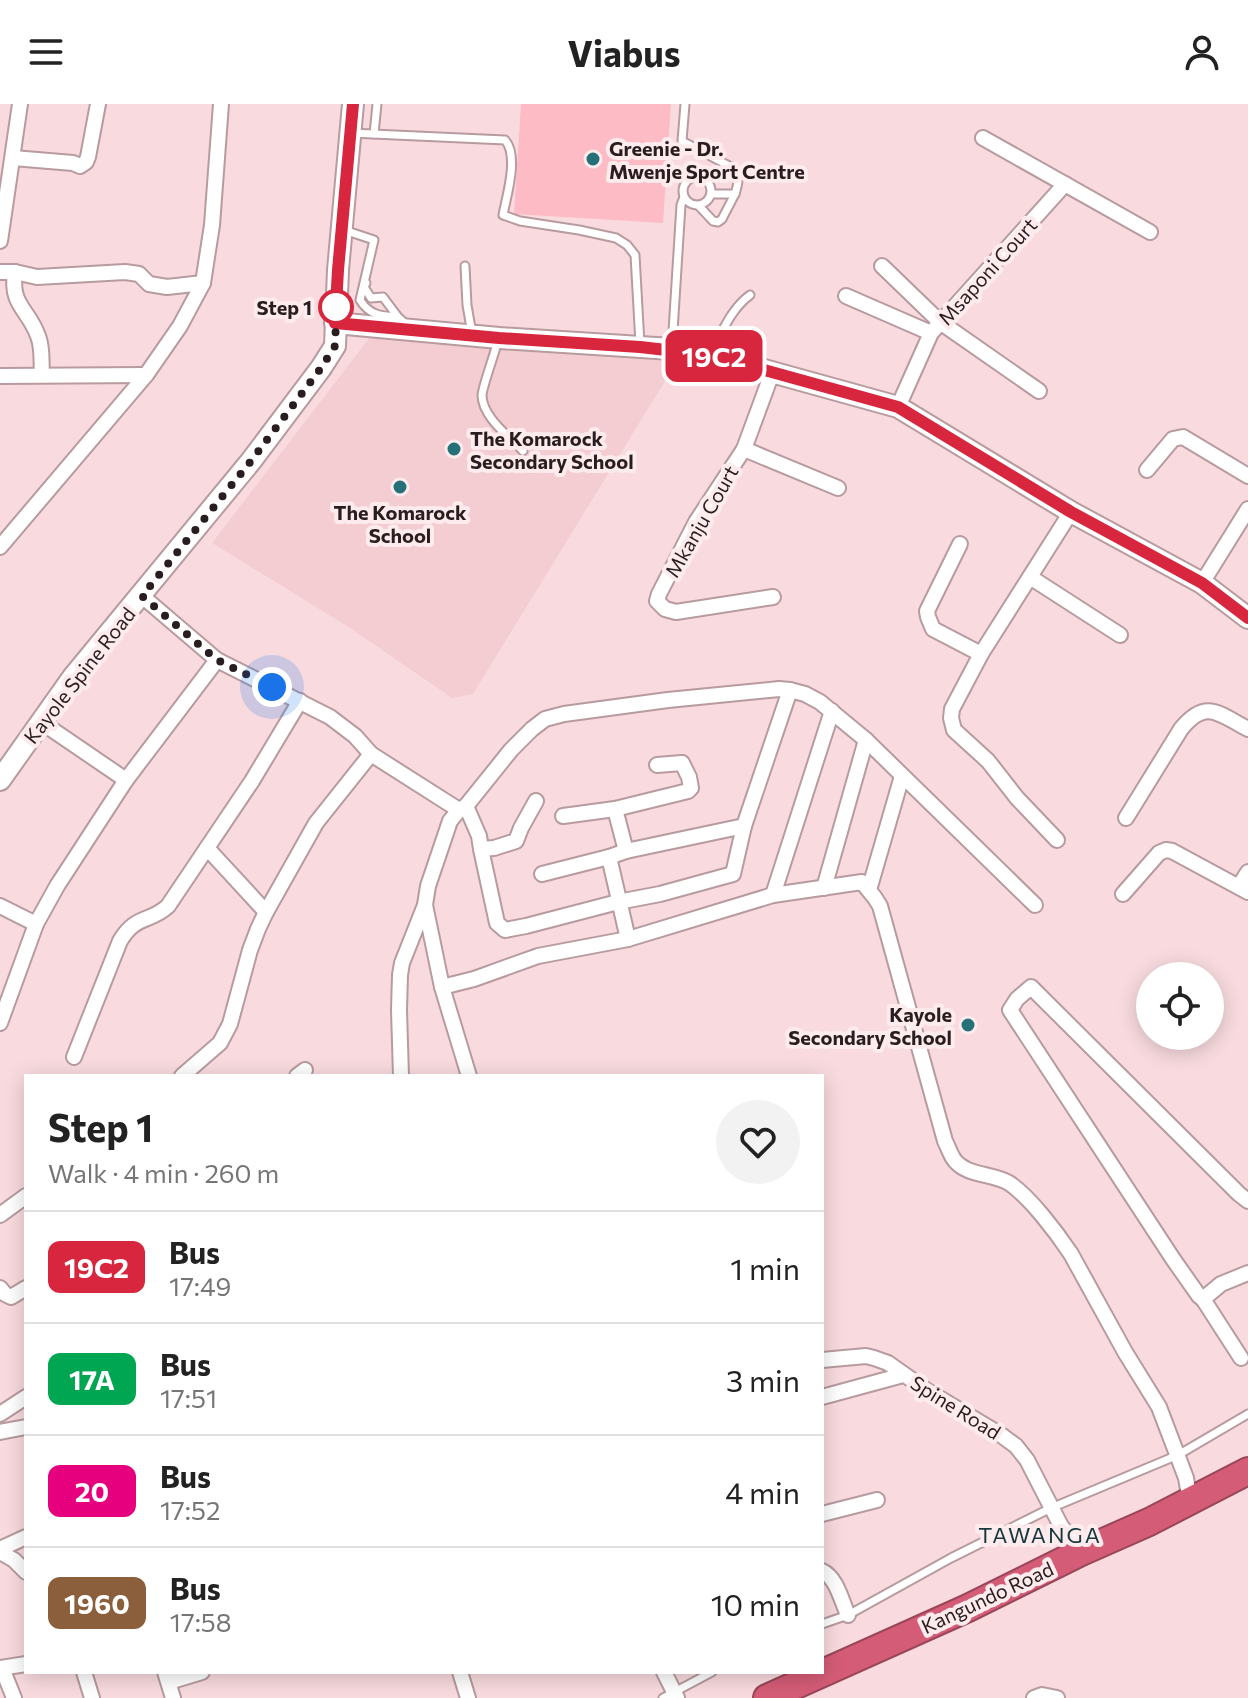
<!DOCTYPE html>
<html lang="en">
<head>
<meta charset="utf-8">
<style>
  :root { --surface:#fff; --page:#f2f2f2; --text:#222; --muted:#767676; --line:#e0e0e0 }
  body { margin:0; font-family:Commissioner,sans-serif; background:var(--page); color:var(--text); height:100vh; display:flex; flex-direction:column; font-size:30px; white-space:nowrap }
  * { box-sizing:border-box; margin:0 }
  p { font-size:26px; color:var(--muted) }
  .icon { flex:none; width:44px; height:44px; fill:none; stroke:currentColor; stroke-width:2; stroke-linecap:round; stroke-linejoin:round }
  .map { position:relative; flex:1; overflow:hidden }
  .drawer { position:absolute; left:24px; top:970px; width:800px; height:600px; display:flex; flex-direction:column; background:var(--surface); border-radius:0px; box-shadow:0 4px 20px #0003 }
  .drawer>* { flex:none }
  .badge { padding:0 16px; border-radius:12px; font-size:28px; line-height:52px }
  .tools { position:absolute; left:1136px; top:858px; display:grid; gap:16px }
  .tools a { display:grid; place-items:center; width:88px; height:88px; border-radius:50%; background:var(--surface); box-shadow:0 4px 20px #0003; font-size:40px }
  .you { position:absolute; width:40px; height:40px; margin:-20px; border:6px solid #fff; border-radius:50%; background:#1a73e8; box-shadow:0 0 0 12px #1a73e833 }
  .map>.badge { position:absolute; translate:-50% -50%; box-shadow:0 0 0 4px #fff }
  .round { display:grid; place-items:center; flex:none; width:84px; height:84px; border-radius:42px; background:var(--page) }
  .headline { display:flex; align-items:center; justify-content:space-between; height:136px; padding:0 24px }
  h1 { font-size:38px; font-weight:700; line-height:60px }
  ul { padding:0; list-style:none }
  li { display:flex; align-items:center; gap:24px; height:112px; padding:0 24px; border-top:2px solid var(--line) }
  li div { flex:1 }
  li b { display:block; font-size:30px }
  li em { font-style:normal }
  li .badge { min-width:88px; font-weight:700; text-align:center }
  header { display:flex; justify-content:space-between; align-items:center; height:104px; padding:0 24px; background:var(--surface); font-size:36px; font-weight:700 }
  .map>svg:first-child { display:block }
  .built { fill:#f4cdd2 }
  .green { fill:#fcbbc5 }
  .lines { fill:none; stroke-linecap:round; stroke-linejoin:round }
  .lane-casing { stroke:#b79b9e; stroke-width:11 }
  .street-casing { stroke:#b79b9e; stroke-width:18 }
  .secondary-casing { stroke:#b79b9e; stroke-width:24 }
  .highway-casing { stroke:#984658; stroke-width:30 }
  .lane { stroke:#fff; stroke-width:7 }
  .street { stroke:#fff; stroke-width:14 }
  .secondary { stroke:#fff; stroke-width:20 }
  .highway { stroke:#d55c77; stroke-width:26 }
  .line-casing { stroke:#fff; stroke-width:18 }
  .line { stroke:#d7263d; stroke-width:12 }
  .walk { stroke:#281d1f; stroke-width:8; stroke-dasharray:0 14.4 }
  .poi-dot { fill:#267078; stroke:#feebee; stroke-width:3 }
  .stop-dot { fill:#fff; stroke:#d7263d; stroke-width:4 }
  .labels { text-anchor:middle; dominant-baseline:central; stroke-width:8; stroke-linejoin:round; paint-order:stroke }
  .poi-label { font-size:20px; font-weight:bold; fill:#281d1f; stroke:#feebee; text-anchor:start }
  .street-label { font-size:20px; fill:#281d1f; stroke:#feebee }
  .stop-label { font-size:20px; font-weight:bold; fill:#281d1f; stroke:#feebee; text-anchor:end }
  .neighbourhood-label { font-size:22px; letter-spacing:2px; fill:#16383c; stroke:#feebee }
</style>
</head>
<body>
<header><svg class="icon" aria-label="menu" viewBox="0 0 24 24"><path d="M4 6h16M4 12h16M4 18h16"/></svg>Viabus<svg class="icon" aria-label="person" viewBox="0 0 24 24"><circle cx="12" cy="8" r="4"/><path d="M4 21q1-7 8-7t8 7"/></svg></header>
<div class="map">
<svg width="1248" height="1594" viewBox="0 0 1248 1594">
  <rect width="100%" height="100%" fill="#f9dbdf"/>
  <!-- built -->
  <path class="built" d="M383,216l298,35 -208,339 -21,4 -102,-70 -138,-85z"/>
  <!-- green -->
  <path class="green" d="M521,0h150l-8,119 -149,-9z"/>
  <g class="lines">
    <defs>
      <g id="lane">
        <path d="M685,0l-3,37 53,28c5,9 3,15 0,25h-24"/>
        <path d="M351,29l154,7c14,16 2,54 -2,75l17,6 59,9 37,8 11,7 8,10 5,89"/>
        <path d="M374,30l3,-30"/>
        <circle cx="697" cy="87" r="14"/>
        <path d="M699,102l14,15 5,1 4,-3 13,-25"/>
        <path d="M344,126l30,10 -14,60c10,16 22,16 38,17l9,8"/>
        <path d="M465,162l2,39 5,29"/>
        <path d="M366,179l-2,4 7,11 12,-1 15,20"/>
        <path d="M498,236c-3,13 -15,45 -16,55 0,22 28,42 41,56"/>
        <path d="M672,243l9,-142 3,-8"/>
        <path d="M711,249c11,-21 20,-44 39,-58"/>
        <path d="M822,1520l26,-9 103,-57 100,-50 127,-53 70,-41"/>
        <path d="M663,1594l49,-26"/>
      </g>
      <g id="street">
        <path d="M983,34l167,94"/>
        <path d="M13,54l60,5 7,3 6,-4 2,-5 10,-53"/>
        <path d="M0,137l20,-137"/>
        <path d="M882,162l58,56 99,69"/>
        <path d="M0,168h15l22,5 88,-5 14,2 10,10 18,3 36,-4"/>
        <path d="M15,168c-5,34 13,36 23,64 5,12 3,26 4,39"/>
        <path d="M846,192l85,37"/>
        <path d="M772,269l-28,76 -48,73 -37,72 -2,7 8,8 11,3 97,-15"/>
        <path d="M0,272l146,-1"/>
        <path d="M898,303l33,-74 134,-149"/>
        <path d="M744,345l94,39"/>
        <path d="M1147,366l26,-31 10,-2 65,39"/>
        <path d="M960,440l-33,67 1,6 5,12 48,25"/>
        <path d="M0,443l146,-172 34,-49 23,-43 9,-58 9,-121"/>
        <path d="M1030,473l90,58"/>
        <path d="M1202,479l46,-74"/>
        <path d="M142,492l75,64 113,57 25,19 16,18 88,56"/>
        <path d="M41,618l85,58"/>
        <path d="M466,702l13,30 2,13 13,-1 22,-7 5,-13 15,-27"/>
        <path d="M563,712l52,-7"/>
        <path d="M1126,714l55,-89c25,-31 38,-15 67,0"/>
        <path d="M1057,736l-40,-42 -29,-37 -34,-31 -3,-12 1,-9 29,-55 90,-142"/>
        <path d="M207,744l59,64"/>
        <path d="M481,745l16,74 8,7 21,-4 92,-24 42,-8 73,-20 11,-48"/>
        <path d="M626,747l-11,-42 73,-18 3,-3 -2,-11 -7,-14 -25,2"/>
        <path d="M609,753l17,-6 118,-25 46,-136"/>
        <path d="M542,770l67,-17 19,82"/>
        <path d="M1239,782l9,-14"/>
        <path d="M824,784l42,-148"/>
        <path d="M869,786l33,-114"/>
        <path d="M1123,790l36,-41 7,-3 6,1 76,41"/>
        <path d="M773,791l59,-184"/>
        <path d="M425,801l17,82 27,89"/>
        <path d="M0,802l36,18 -36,99"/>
        <path d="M36,820l21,-38 69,-106 91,-120"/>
        <path d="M442,883l32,-8 64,-23 90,-17 145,-44 89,-13 13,16 5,8 65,235c3,6 5,12 8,17 11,18 39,15 56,25 21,14 48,50 62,71l54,98 34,55 27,71 4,23"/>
        <path d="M74,953l46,-116c16,-27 30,-18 48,-35l84,-125 48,-80"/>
        <path d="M182,972l38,-33 10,-19 20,-74 8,-21 8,-17 50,-89 55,-69"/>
        <path d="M297,972l8,-6"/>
        <path d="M401,972l-2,-66 1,-35 2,-12 23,-58 3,-19 22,-65 9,-11 7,-4 45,-56 21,-21 13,-10 19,-5 104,-14 111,-11 11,1 15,4 15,8 46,38 169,165"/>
        <path d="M1248,1097l-9,-7 -208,-207 -14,12 -7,11 163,249 26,37 4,3 18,-15 27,-11"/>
        <path d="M0,1111l26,-19"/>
        <path d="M0,1184l5,6 6,3 15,-9"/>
        <path d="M1203,1195l38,59"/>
        <path d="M822,1256l44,-4 8,2 14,5 41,29 72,43 15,11 11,14 34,66 20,26"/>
        <path d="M822,1293l81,-22"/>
        <path d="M0,1310l26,-17"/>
        <path d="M0,1328l26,-5"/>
        <path d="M822,1410l55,-14"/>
        <path d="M0,1445l26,-12"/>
        <path d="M0,1448l14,8 12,12"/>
        <path d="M822,1467c15,7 19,29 26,44"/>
        <path d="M0,1564l26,-4"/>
        <path d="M2,1564l12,30"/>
        <path d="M84,1568l8,26"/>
        <path d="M165,1568l8,26"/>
        <path d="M460,1568l8,26"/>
        <path d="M664,1568l13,26"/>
        <path d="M169,1578l33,-10"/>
        <path d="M1034,1594l8,-3 15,3"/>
      </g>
      <g id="secondary">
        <path d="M335,219l164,15 173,11 38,6 188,52 173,105 131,71 46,35"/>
        <path d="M0,676l73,-103 178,-216 70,-93 14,-22 3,-76 15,-166"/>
      </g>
      <path id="highway" d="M767,1594l201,-90 113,-56 68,-30 99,-51"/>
    </defs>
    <!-- lane casing -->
    <use href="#lane" class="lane-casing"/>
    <!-- street casing -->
    <use href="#street" class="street-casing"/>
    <!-- secondary casing -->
    <use href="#secondary" class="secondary-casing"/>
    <!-- highway casing -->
    <use href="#highway" class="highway-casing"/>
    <!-- lane -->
    <use href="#lane" class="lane"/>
    <!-- street -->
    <use href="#street" class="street"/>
    <!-- secondary -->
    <use href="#secondary" class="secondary"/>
    <!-- highway -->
    <use href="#highway" class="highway"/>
  </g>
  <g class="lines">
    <defs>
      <path id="line" d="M353,0l-15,166 -3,53 164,15 141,9 70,8 188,52 173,105 131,71 46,35"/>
    </defs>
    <!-- line casing -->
    <use href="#line" class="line-casing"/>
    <!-- line -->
    <use href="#line" class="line"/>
    <!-- walk -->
    <path class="walk" d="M272,583l-55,-27 -75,-64 109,-135 70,-93 14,-22 2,-50 -1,11"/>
  </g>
  <!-- markers -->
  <g class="poi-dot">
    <circle cx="593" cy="55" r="8"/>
    <circle cx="454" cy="345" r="8"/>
    <circle cx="400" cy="383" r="8"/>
    <circle cx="968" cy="921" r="8"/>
  </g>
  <circle class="stop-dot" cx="336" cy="203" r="16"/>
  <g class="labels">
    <!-- poi labels -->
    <g class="poi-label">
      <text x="609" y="44">Greenie - Dr.<tspan x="609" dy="23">Mwenje Sport Centre</tspan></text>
      <text x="470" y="334">The Komarock<tspan x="470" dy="23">Secondary School</tspan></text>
      <text x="400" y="408" text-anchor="middle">The Komarock<tspan x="400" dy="23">School</tspan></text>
      <text x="952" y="910" text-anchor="end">Kayole<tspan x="952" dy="23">Secondary School</tspan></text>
    </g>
    <!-- street labels -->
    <g class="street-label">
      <text transform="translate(987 167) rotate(-48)">Msaponi Court</text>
      <text transform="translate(701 417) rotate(-60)">Mkanju Court</text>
      <text transform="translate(79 571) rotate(-52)">Kayole Spine Road</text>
      <text transform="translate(956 1303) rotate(32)">Spine Road</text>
      <text transform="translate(987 1493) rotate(-25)">Kangundo Road</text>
    </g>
    <!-- stop labels -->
    <g class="stop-label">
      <text x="312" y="203">Step 1</text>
    </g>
    <!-- neighbourhood labels -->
    <g class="neighbourhood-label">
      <text x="1040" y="1430">TAWANGA</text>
    </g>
  </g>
</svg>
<div class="tools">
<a><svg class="icon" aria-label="locate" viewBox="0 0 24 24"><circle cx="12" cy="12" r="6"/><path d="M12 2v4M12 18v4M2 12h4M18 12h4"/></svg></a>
</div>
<div class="you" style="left:272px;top:583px"></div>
<b class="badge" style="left:714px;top:252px;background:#d7263d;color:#fff">19C2</b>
<section class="drawer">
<div class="headline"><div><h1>Step 1</h1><p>Walk · 4 min · 260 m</p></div><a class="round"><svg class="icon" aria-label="heart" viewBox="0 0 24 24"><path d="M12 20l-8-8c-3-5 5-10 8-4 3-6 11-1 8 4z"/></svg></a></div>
<ul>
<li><span class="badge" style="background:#d7263d;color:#fff">19C2</span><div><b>Bus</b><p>17:49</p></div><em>1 min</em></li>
<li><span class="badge" style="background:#00a651;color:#fff">17A</span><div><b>Bus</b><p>17:51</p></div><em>3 min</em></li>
<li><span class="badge" style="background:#e6007e;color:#fff">20</span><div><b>Bus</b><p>17:52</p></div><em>4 min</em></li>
<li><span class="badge" style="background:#8b5e3c;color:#fff">1960</span><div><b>Bus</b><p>17:58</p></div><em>10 min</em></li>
</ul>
</section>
</div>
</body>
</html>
